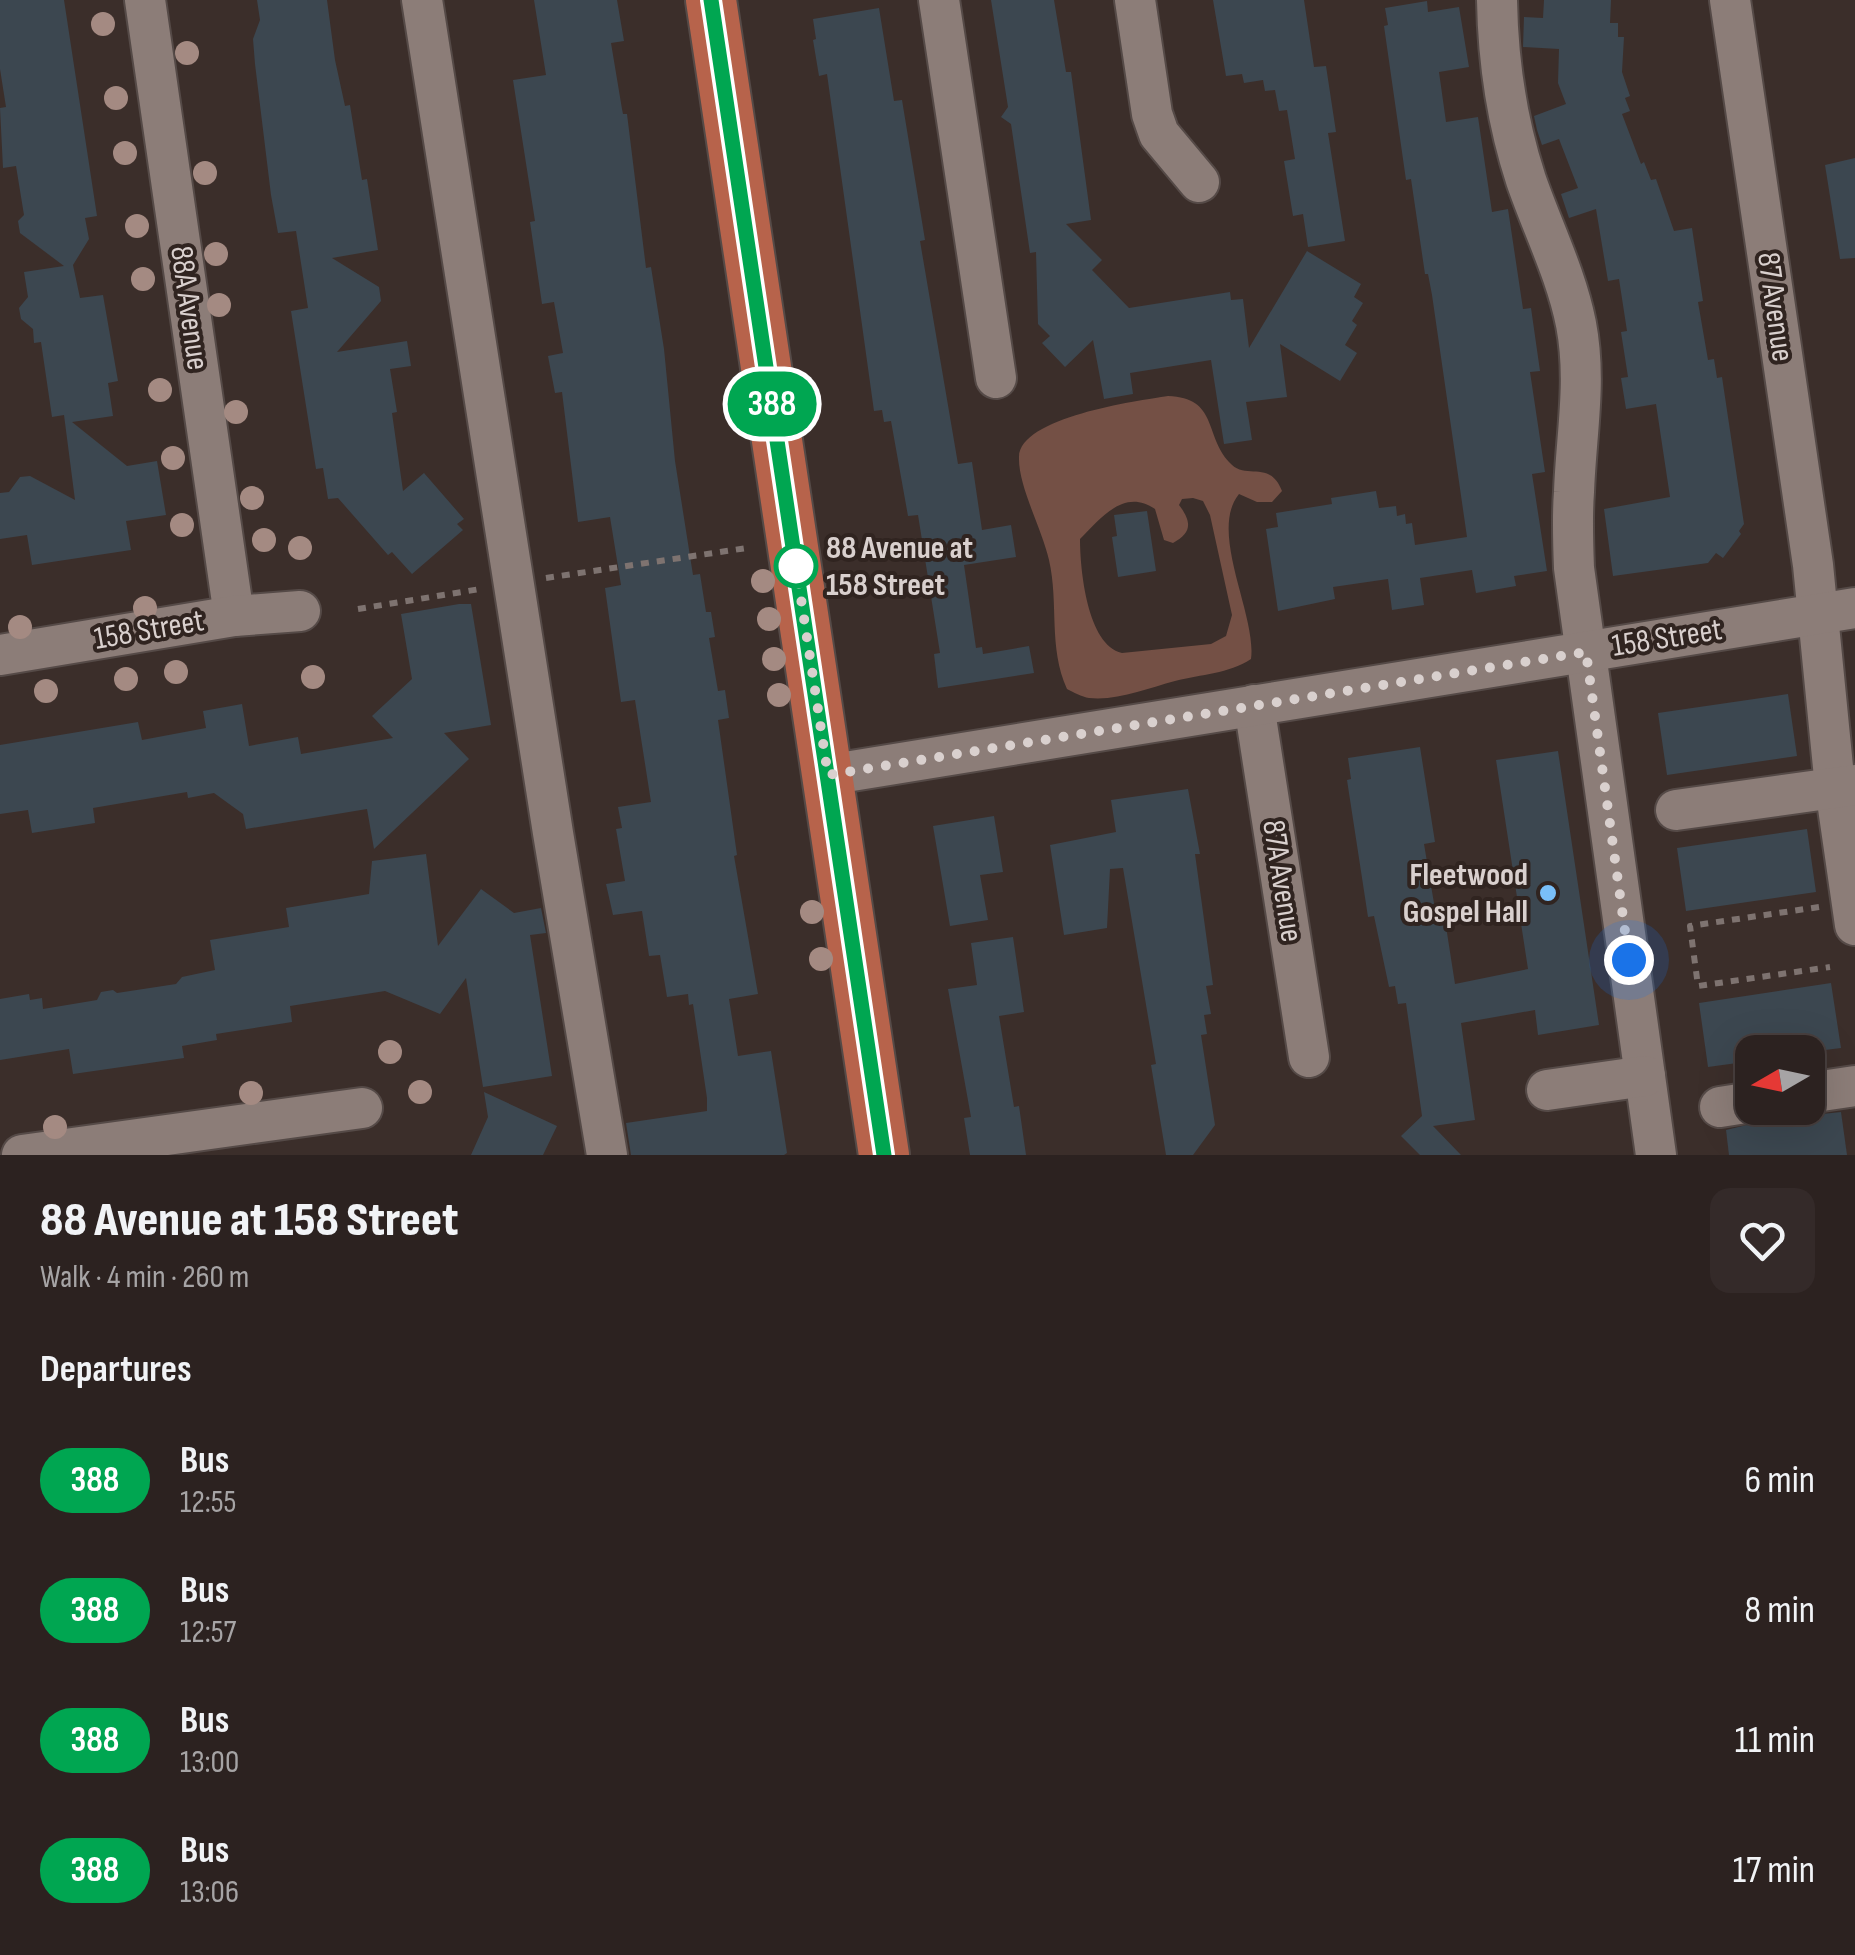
<!DOCTYPE html>
<html lang="en">
<head>
<meta charset="utf-8">
<style>
  :root { --surface:#2c2220; --page:#342a29; --text:#f1f3f6; --muted:#a6a4a5; --line:#483f3e }
  body { margin:0; font-family:"Sofia Sans Condensed",sans-serif; background:var(--page); color:var(--text); height:100vh; display:flex; flex-direction:column; font-size:38px; white-space:nowrap }
  * { box-sizing:border-box; margin:0 }
  p { font-size:32px; color:var(--muted) }
  .icon { flex:none; width:55px; height:55px; fill:none; stroke:currentColor; stroke-width:2; stroke-linecap:round; stroke-linejoin:round }
  .map { position:relative; height:1155px; overflow:hidden }
  .sheet { display:flex; flex-direction:column; background:var(--surface); flex:1 }
  .sheet>* { flex:none }
  .badge { padding:0 20px; border-radius:32px; font-size:35px; line-height:65px }
  .needle { width:65px; rotate:261deg }
  .controls { position:absolute; left:1735px; top:1035px; display:grid; gap:20px }
  .controls a { display:grid; place-items:center; width:90px; height:90px; border-radius:20px; background:var(--surface); box-shadow:0 10px 40px #0002,0 0 0 2px var(--line); font-size:50px }
  .you { position:absolute; width:50px; height:50px; margin:-25px; border:8px solid #fff; border-radius:50%; background:#1a73e8; box-shadow:0 0 0 15px #1a73e833 }
  .map>.badge { position:absolute; translate:-50% -50%; box-shadow:0 0 0 5px #fff }
  h2 { padding:0 40px; font-size:38px; line-height:90px }
  .round { display:grid; place-items:center; flex:none; width:105px; height:105px; border-radius:20px; background:var(--page) }
  .summary { display:flex; align-items:center; justify-content:space-between; height:170px; padding:0 40px }
  h1 { font-size:48px; font-weight:800; line-height:75px }
  ul { padding:0; list-style:none }
  li { display:flex; align-items:center; gap:30px; height:130px; padding:0 40px }
  li div { flex:1 }
  li b { display:block; font-size:38px }
  li em { font-style:normal }
  li .badge { min-width:110px; font-weight:700; text-align:center }
  .map>svg:first-child { display:block }
  .green { fill:#745045; fill-rule:evenodd }
  .building { fill:#3c4750 }
  .lines { fill:none; stroke-linecap:round; stroke-linejoin:round }
  .minor-casing { stroke:#554a47; stroke-width:44 }
  .major-casing { stroke:#554a47; stroke-width:54 }
  .path { stroke:#7e7370; stroke-width:6; stroke-dasharray:8 8; stroke-linecap:butt }
  .minor { stroke:#8c7d78; stroke-width:40 }
  .major { stroke:#b7634b; stroke-width:50 }
  .tree { fill:#a48a82 }
  .line-casing { stroke:#fff; stroke-width:22 }
  .line { stroke:#00a651; stroke-width:15 }
  .walk { stroke:#d9d0ce; stroke-width:10; stroke-dasharray:0 18 }
  .stop-dot { fill:#fff; stroke:#00a651; stroke-width:5 }
  .poi-dot { fill:#79bff8; stroke:#302420; stroke-width:4 }
  .labels { text-anchor:middle; dominant-baseline:central; stroke-width:8; stroke-linejoin:round; paint-order:stroke }
  .street-label { font-size:32px; fill:#d9d0ce; stroke:#302420 }
  .stop-label { font-size:32px; font-weight:bold; fill:#d9d0ce; stroke:#302420; text-anchor:start }
  .poi-label { font-size:32px; font-weight:bold; fill:#d9d0ce; stroke:#302420; text-anchor:end }
</style>
</head>
<body>
<div class="map">
<svg width="1855" height="1155" viewBox="0 0 1855 1155">
  <rect width="100%" height="100%" fill="#3b2e2a"/>
  <!-- green -->
  <path class="green" d="M1168,396c50,2 36,38 61,66 17,20 40,-4 53,29l-10,11h-15l-18,-8c-31,38 18,121 12,165 -23,15 -49,15 -76,22 -27,7 -57,20 -86,17 -7,-1 -16,-6 -22,-9 -19,-42 -8,-85 -18,-129 -7,-31 -31,-74 -30,-103 1,-40 117,-56 149,-61zM1193,498l10,3 7,14 22,100 -6,21 -15,8 -89,9c-35,-8 -42,-84 -42,-114 21,-21 44,-51 75,-30l9,31 9,3c19,-10 19,-21 6,-38l3,-6z"/>
  <!-- building -->
  <g class="building">
    <path d="M0,0h64l33,216 -12,2 4,21 -16,26 7,33 23,-3 15,86 -10,2 5,33 -41,6 55,44 30,-5 9,54 -40,6 5,29 -99,15 -5,-30 -27,4v-46l9,-1 11,-15 10,-1 45,24 -11,-85 -12,2 -11,-75 -7,1 -1,-14 -12,-10 -2,-11 9,-11 -4,-25 40,-6 -44,-33 -2,-12 6,-6 -8,-49 -13,2 -3,-60 6,-1 -6,-38z"/>
    <path d="M257,0h70l8,60 10,46 5,-1 12,75 5,-1 11,71 -46,8 47,29 2,14 -44,51 70,-11 4,25 -21,3 7,43 -5,1 11,78 21,-18 40,46 -7,5 6,6 -51,44 -20,-22 -4,3 -50,-57 -10,1 -5,-31 -7,1 -25,-158 17,-3 -12,-77 -18,2 -7,-38 -16,-131 -2,-25 7,-19z"/>
    <path d="M534,0h83l7,41 -13,2 11,66 1,5h4l19,154 5,-1 13,82 11,112 18,114 7,-1 6,38h5l4,25 -6,1 9,53 7,-1 4,28 -11,2 19,135 -3,1 24,138 -29,5 9,57 33,-5 16,102 -3,2h-153l-5,-32 81,-12v-13l-14,-94 -4,1 -1,-11 -21,3 -7,-42 -11,1 -7,-45 -29,4 -7,-31 19,-3 -9,-52 6,-1 -4,-21 33,-5 -16,-102 -14,2 -5,-35 -11,-79 16,-3 -11,-68 -32,5 -16,-130 -7,1 -7,-37 15,-3 -9,-51 -12,2 -12,-82 5,-1 -22,-141 33,-5z"/>
    <path d="M991,0h63l12,72h5l20,148 -25,4 36,36 -10,10 37,38 101,-16 1,8 12,-1 6,49 58,-97 54,33 -7,13 9,6 -11,18 5,4 -12,20 12,8 -17,28 -60,-37 7,53 -41,5 6,38 -28,4 -13,-84 -81,13 3,21 -29,5 -11,-59 -28,27 -23,-24 8,-7 -12,-12 -2,-72 -6,1 -19,-129 -10,-7 7,-10z"/>
    <path d="M1213,0h91l10,67 12,-1 10,66 -8,1 17,108 -37,6 -5,-33 -10,2 -9,-55 11,-2 -8,-49 -8,1 -4,-21 -10,1 -2,-11 -19,3 -2,-9 -16,2z"/>
    <path d="M1544,0h67l-1,23h8v14h6l-2,35 8,24 -5,2 5,13 -8,3 19,50 3,-2 7,18 5,-1 18,52 18,-3 11,73 -5,1 10,58 6,-1 3,19 5,-1 22,147 -5,7 2,3 -18,24 -7,-5 -8,10 -95,13 -9,-67 66,-12 -14,-93 -30,5 -5,-31 7,-1 -7,-45 6,-1 -8,-52 -11,2 -12,-72 -27,9 -8,-24 17,-6 -19,-49 -17,6 -5,-15 -3,-14 32,-12 -8,-21 1,-34 -36,-2 1,-30 19,1z"/>
    <path d="M1427,1l1,11 31,-5 10,60 -30,5 7,50 32,-5 14,95 16,-3 15,100 8,-1 9,63 -10,1 15,100 -13,2 15,97 -33,5 2,10 -40,7 -4,-23 -52,8 4,27 -32,5 -4,-31 -55,8 2,12 -57,12 -12,-82 12,-2 -2,-14 56,-9 -1,-6 45,-7 3,17 17,-2 1,10 8,-2 1,10 6,-1 3,22 52,-8 -35,-242 -4,-21h-3l-14,-95 -5,1 -22,-154 4,-1 -3,-17z"/>
    <path d="M879,8l15,93 8,-1 23,140 -5,1 38,223 14,-2 10,68 29,-5 5,32 -52,8 12,83 6,-1 1,7 46,-8 5,27 -96,15 -4,-34 6,-1 -22,-138 -10,1 -17,-95 -7,1 -2,-12 -8,1 -47,-337 -8,2 -6,-36 3,-1 -3,-20z"/>
    <path d="M1855,158v100l-15,1 -15,-94z"/>
    <path d="M1147,511l9,60 -38,6 -6,-40 5,-1 -3,-21z"/>
    <path d="M459,604h12l20,121 -47,8 25,26 -95,90 -7,-40 -121,20 -3,-15 -29,-21 -26,5 -1,-6 -94,16 2,15 -63,10 -4,-23 -28,4v-69l138,-23 4,18 64,-12 -3,-17 39,-7 7,42 49,-9 3,17 92,-16 -21,-22 40,-37 -11,-65z"/>
    <path d="M1788,694l9,62 -130,19 -9,-62z"/>
    <path d="M1420,747l15,95 -11,2 13,77 8,-1 10,64 73,-15 -32,-209 62,-9 41,274 -61,10 -3,-25 -74,13 14,97 -42,6 28,29h-41l-19,-19 21,-20 -16,-113 -8,1 -3,-18 -6,1 -15,-71 -6,1 -21,-137 4,-1 -3,-21z"/>
    <path d="M1188,789l12,65h-5l18,131 -7,1 5,28 -7,1 3,19 -6,1 14,90 -22,30h-27l-15,-90 5,-1 -33,-196 -13,1 -3,59 -43,7 -14,-90 66,-13 -5,-32z"/>
    <path d="M994,816l9,56 -23,3 8,45 -38,6 -17,-100z"/>
    <path d="M1807,829l9,63 -130,19 -9,-63z"/>
    <path d="M426,854l12,92 43,-57 33,24 27,-5 5,25 -16,2 22,141 -69,11 -17,-109 -26,36 -55,-23 -95,15 2,16 -76,12 1,6 -35,6 2,12 -111,16 -4,-25 -69,11v-61l29,-5 1,6 12,-2 1,11 54,-9 4,-8 12,-2 4,3 59,-9 6,-7 33,-7 -5,-30 79,-13 -3,-19 83,-14 3,-33z"/>
    <path d="M1013,937l11,75 -25,4 15,91 5,-1 7,49h-56l-6,-37 7,-1 -23,-128 29,-4 -6,-42z"/>
    <path d="M1831,983l10,65 -32,4h-57v9l-44,6 -9,-64z"/>
    <path d="M484,1092l73,34 -14,29h-72l17,-38z"/>
    <path d="M1841,1112l6,43h-118l-3,-25 41,-10z"/>
  </g>
  <g class="lines">
    <defs>
      <g id="minor">
        <path d="M145,0l89,616"/>
        <path d="M422,0l131,833 54,322"/>
        <path d="M939,0l57,378"/>
        <path d="M1135,0l17,114 7,20 40,48"/>
        <path d="M1497,0c1,61 10,122 29,180 17,49 40,94 50,144 11,57 0,111 -2,168 -2,25 -1,51 0,76l82,587"/>
        <path d="M1730,0l83,565 22,222 20,138"/>
        <path d="M0,655l234,-39 66,-5"/>
        <path d="M1254,705l55,352"/>
        <path d="M827,775l1028,-167"/>
        <path d="M1676,810l179,-25"/>
        <path d="M1547,1090l98,-14"/>
        <path d="M1808,1093l47,-7"/>
        <path d="M1720,1107l32,-5"/>
        <path d="M22,1155l340,-47"/>
      </g>
      <path id="major" d="M711,0l173,1155"/>
    </defs>
    <!-- minor casing -->
    <use href="#minor" class="minor-casing"/>
    <!-- major casing -->
    <use href="#major" class="major-casing"/>
    <!-- path -->
    <g class="path">
      <path d="M546,578l201,-30"/>
      <path d="M358,609l122,-20"/>
      <path d="M1819,907l-129,19 8,60 132,-19"/>
    </g>
    <!-- minor -->
    <use href="#minor" class="minor"/>
    <!-- major -->
    <use href="#major" class="major"/>
  </g>
  <!-- trees -->
  <g class="tree">
    <circle cx="103" cy="24" r="12"/>
    <circle cx="187" cy="53" r="12"/>
    <circle cx="116" cy="98" r="12"/>
    <circle cx="125" cy="153" r="12"/>
    <circle cx="205" cy="173" r="12"/>
    <circle cx="137" cy="226" r="12"/>
    <circle cx="216" cy="254" r="12"/>
    <circle cx="143" cy="279" r="12"/>
    <circle cx="219" cy="305" r="12"/>
    <circle cx="160" cy="390" r="12"/>
    <circle cx="236" cy="412" r="12"/>
    <circle cx="173" cy="458" r="12"/>
    <circle cx="252" cy="498" r="12"/>
    <circle cx="182" cy="525" r="12"/>
    <circle cx="264" cy="540" r="12"/>
    <circle cx="300" cy="548" r="12"/>
    <circle cx="763" cy="581" r="12"/>
    <circle cx="145" cy="608" r="12"/>
    <circle cx="769" cy="619" r="12"/>
    <circle cx="20" cy="627" r="12"/>
    <circle cx="774" cy="659" r="12"/>
    <circle cx="176" cy="672" r="12"/>
    <circle cx="313" cy="677" r="12"/>
    <circle cx="126" cy="679" r="12"/>
    <circle cx="46" cy="691" r="12"/>
    <circle cx="779" cy="695" r="12"/>
    <circle cx="812" cy="912" r="12"/>
    <circle cx="821" cy="959" r="12"/>
    <circle cx="390" cy="1052" r="12"/>
    <circle cx="420" cy="1092" r="12"/>
    <circle cx="251" cy="1093" r="12"/>
    <circle cx="55" cy="1127" r="12"/>
  </g>
  <g class="lines">
    <defs>
      <path id="line" d="M711,0l173,1155"/>
    </defs>
    <!-- line casing -->
    <use href="#line" class="line-casing"/>
    <!-- line -->
    <use href="#line" class="line"/>
    <!-- walk -->
    <path class="walk" d="M796,566l32,209 758,-123 43,308"/>
  </g>
  <!-- markers -->
  <circle class="stop-dot" cx="796" cy="566" r="20"/>
  <circle class="poi-dot" cx="1548" cy="893" r="10"/>
  <g class="labels">
    <!-- street labels -->
    <g class="street-label">
      <text transform="translate(1775 307) rotate(82)">87 Avenue</text>
      <text transform="translate(189 308) rotate(82)">88A Avenue</text>
      <text transform="translate(149 630) rotate(-10)">158 Street</text>
      <text transform="translate(1667 638) rotate(-9)">158 Street</text>
      <text transform="translate(1282 881) rotate(81)">87A Avenue</text>
    </g>
    <!-- stop labels -->
    <g class="stop-label">
      <text x="826" y="548">88 Avenue at<tspan x="826" dy="37">158 Street</tspan></text>
    </g>
    <!-- poi labels -->
    <g class="poi-label">
      <text x="1528" y="875">Fleetwood<tspan x="1528" dy="37">Gospel Hall</tspan></text>
    </g>
  </g>
</svg>
<div class="controls">
<a><svg class="needle" viewBox="-14 -14 28 28"><path d="M0-13l5 13h-10z" fill="#e53935"/><path d="M0 13l5-13h-10z" fill="#a6a4a5"/></svg></a>
</div>
<div class="you" style="left:1629px;top:960px"></div>
<b class="badge" style="left:772px;top:404px;background:#00a651;color:#fff">388</b>
</div>
<section class="sheet">
<div class="summary"><div><h1>88 Avenue at 158 Street</h1><p>Walk · 4 min · 260 m</p></div><a class="round"><svg class="icon" aria-label="heart" viewBox="0 0 24 24"><path d="M12 20l-8-8c-3-5 5-10 8-4 3-6 11-1 8 4z"/></svg></a></div>
<h2>Departures</h2>
<ul>
<li><span class="badge" style="background:#00a651;color:#fff">388</span><div><b>Bus</b><p>12:55</p></div><em>6 min</em></li>
<li><span class="badge" style="background:#00a651;color:#fff">388</span><div><b>Bus</b><p>12:57</p></div><em>8 min</em></li>
<li><span class="badge" style="background:#00a651;color:#fff">388</span><div><b>Bus</b><p>13:00</p></div><em>11 min</em></li>
<li><span class="badge" style="background:#00a651;color:#fff">388</span><div><b>Bus</b><p>13:06</p></div><em>17 min</em></li>
</ul>
</section>
</body>
</html>
